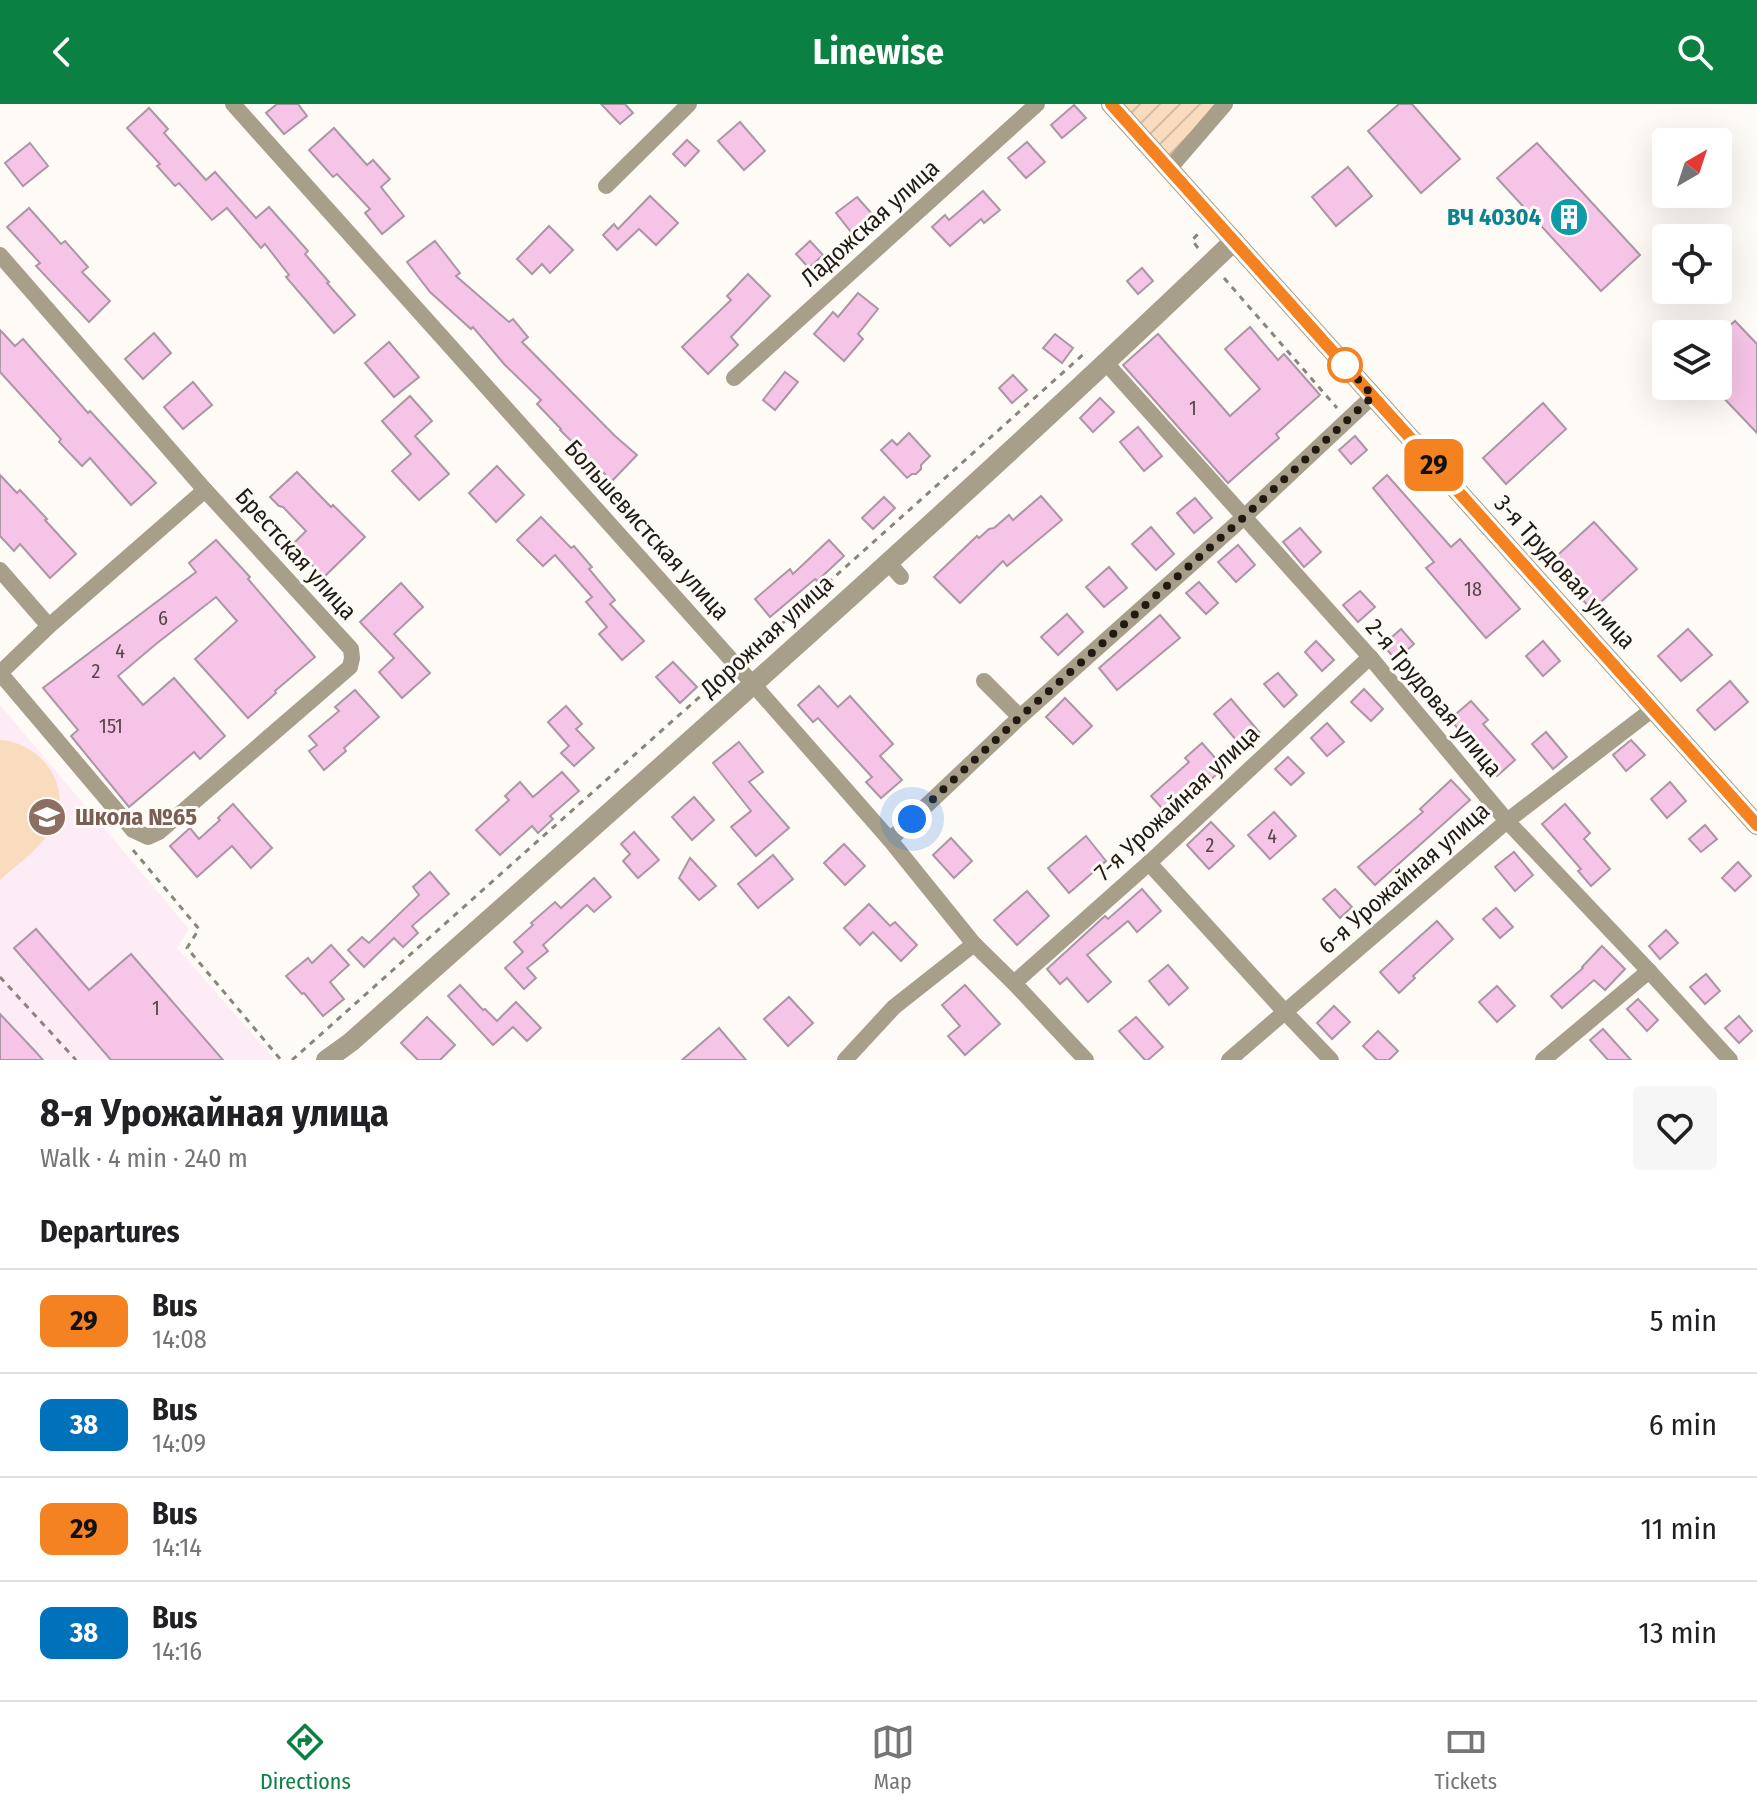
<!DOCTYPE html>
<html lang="en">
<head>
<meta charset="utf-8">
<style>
  :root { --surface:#fff; --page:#f6f6f6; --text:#202124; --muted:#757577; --line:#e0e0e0; --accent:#0b8043 }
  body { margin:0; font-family:"Fira Sans Condensed",sans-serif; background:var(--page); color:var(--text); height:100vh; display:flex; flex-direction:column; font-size:30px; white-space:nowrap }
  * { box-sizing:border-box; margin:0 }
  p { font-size:26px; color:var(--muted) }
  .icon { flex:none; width:44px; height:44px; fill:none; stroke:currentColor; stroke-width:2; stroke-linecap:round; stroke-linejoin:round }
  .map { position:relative; height:956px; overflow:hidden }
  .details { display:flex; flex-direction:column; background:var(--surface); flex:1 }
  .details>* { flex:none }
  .badge { padding:0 16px; border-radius:12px; font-size:28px; line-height:52px }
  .needle { width:52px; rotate:39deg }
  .fabs { position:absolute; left:1652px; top:24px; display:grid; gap:16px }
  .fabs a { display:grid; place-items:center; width:80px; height:80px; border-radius:8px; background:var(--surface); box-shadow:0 8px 32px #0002; font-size:40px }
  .you { position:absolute; width:40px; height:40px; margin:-20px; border:6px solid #fff; border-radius:50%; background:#1a73e8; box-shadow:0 0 0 12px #1a73e833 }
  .map>.badge { position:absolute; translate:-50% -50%; box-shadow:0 0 0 4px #fff }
  h2 { padding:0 40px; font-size:30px; line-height:72px }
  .round { display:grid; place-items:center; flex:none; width:84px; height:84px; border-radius:8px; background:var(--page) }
  .headline { display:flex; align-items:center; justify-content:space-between; height:136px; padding:0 40px }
  h1 { font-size:38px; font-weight:700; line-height:60px }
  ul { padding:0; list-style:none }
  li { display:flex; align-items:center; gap:24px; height:104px; padding:0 40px; border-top:2px solid var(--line) }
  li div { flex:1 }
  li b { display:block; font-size:30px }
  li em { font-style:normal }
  li .badge { min-width:88px; font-weight:700; text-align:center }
  header { display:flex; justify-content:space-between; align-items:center; height:104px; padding:0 40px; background:var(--accent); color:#fff; font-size:36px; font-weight:700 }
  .dock { display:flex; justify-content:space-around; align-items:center; height:112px; border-top:2px solid var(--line); background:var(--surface); font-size:22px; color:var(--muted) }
  .dock a { display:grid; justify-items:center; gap:4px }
  .dock .selected { color:var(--accent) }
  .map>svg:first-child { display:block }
  .education { fill:#fdebf5 }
  .green { fill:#f9dbbe }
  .garden { fill:url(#garden-furrows) }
  .building { fill:#f6c4e7; stroke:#ac96a5; stroke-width:2 }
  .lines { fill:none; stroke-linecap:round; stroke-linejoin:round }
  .path { stroke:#8a847f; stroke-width:3; stroke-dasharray:6 6; stroke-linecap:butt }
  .minor { stroke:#a79f89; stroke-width:16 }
  .tertiary { stroke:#a79f89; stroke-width:20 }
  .line-casing { stroke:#fff; stroke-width:18 }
  .line { stroke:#f58220; stroke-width:12 }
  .walk { stroke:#211a13; stroke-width:8; stroke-dasharray:0 14.4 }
  .stop-dot { fill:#fff; stroke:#f58220; stroke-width:4 }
  .labels { text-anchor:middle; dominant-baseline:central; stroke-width:6; stroke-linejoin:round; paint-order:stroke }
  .number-label { font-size:20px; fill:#564448 }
  .culture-label { font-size:24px; font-weight:bold; fill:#0d838f; stroke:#fefaf6; text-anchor:end }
  .street-label { font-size:24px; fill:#211a13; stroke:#fefaf6 }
  .education-label { font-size:24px; font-weight:bold; fill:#785e54; stroke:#fefaf6; text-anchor:start }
</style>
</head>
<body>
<header><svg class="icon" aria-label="back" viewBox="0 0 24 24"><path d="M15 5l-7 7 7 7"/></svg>Linewise<svg class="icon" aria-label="search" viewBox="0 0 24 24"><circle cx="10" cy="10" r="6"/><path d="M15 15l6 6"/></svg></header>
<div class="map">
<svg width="1757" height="956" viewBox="0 0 1757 956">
  <defs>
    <pattern id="garden-furrows" width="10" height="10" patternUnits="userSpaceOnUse" patternTransform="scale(2)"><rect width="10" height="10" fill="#f9dbbe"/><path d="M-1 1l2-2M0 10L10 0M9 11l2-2" fill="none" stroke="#d5bba2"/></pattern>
  </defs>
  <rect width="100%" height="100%" fill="#fefaf6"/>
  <!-- education -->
  <path class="education" d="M0,601l189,224 -12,19 98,112h-275z"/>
  <!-- green -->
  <path class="green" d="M0,636c41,2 74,47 53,86 -11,21 -35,38 -53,54z"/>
  <!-- garden -->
  <path class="garden" d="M1111,0h114l-56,65z"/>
  <!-- building -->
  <g class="building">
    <path d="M277,0h21l9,12 -23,18 -18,-21z"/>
    <path d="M601,0h24l8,9 -13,11z"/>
    <path d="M1399,0h13l48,55 -39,34 -53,-62z"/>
    <path d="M1074,1l12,13 -24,20 -11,-13z"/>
    <path d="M149,4l19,21 -4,4 42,47 9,-8 41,46 13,-11 39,44 -3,3 24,28 -2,1 28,32 -21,18 -48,-56 3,-2 -24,-31 -4,4 -34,-40 -15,12 -33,-37 -4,3 -18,-20 3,-2 -33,-36z"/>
    <path d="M740,18l25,29 -21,19 -26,-29z"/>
    <path d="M334,24l33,37 6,-5 17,19 -9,8 23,29 -22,18 -17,-21 5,-4 -33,-35 -4,3 -24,-27z"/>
    <path d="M687,36l12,11 -14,15 -12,-12z"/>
    <path d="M1027,38l18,20 -19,16 -18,-20z"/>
    <path d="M30,39l18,23 -25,20 -18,-23z"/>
    <path d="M1537,39l103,112 -39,36 -104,-113z"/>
    <path d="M1348,63l24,29 -36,30 -24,-29z"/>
    <path d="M983,87l17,19 -16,13 -3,-4 -31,27 -18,-19 13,-12 4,5z"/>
    <path d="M650,92l28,27 -22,22 -17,-16 -22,21 -14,-15 11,-11 4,5z"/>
    <path d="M857,93l15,17 -21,18 -15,-19z"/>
    <path d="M29,104l32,36 4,-3 23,26 -6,5 28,29 -21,21 -53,-56 4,-3 -33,-36z"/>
    <path d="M549,122l24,24 -23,23 -8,-9 -10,10 -15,-15z"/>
    <path d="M435,137l25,32 -4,3 53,46 4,-3 15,18 -6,5 93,94 22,19 -25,26 -52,-51 1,-1 -24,-25 4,-4 -37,-36 -31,-37 -2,2 -41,-37 -23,-30z"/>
    <path d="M810,137l13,14 -14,13 -13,-14z"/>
    <path d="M1142,164l11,13 -15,13 -11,-13z"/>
    <path d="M748,170l22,22 -39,41 7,8 -30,29 -26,-27 49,-47 -4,-4z"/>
    <path d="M858,189l20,16 -20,25 5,5 -19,22 -30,-27 19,-22 5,5z"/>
    <path d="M1735,217l22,23v89l-39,-41v-56z"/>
    <path d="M1250,223l28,33 6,-6 36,41 -44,39 3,4 -51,45 -105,-118 35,-31 72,82 30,-27 -35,-40z"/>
    <path d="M0,226l15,16 8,-7 65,74 2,-2 66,72 -25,22 -41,-47 -8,8 -23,-24 2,-3 -61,-67z"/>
    <path d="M154,229l17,20 -28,26 -18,-20z"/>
    <path d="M1055,230l18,14 -11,15 -19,-15z"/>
    <path d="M389,238l30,35 -25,20 -29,-34z"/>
    <path d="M785,268l13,10 -23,28 -12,-10z"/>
    <path d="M1013,271l14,15 -15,13 -13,-15z"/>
    <path d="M193,278l19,23 -29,24 -19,-22z"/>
    <path d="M410,292l22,25 -17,15 34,38 -30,26 -27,-29 19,-17 -29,-33z"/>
    <path d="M1100,294l14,14 -21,20 -13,-14z"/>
    <path d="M1543,299l23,26 -60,55 -23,-26z"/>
    <path d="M1138,323l24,29 -18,15 -24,-29z"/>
    <path d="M909,329l21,23 -9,9v4l-5,5h-4l-5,4 -26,-28 11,-10 5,5z"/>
    <path d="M1355,332l12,14 -16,14 -12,-14z"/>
    <path d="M497,362l27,29 -28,27 -27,-29z"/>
    <path d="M297,368l34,35 2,-2 32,32 -41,40 -32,-32 14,-14 -23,-24 -4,-1 -9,-9z"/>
    <path d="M0,371l17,18 3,-3 27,29 -2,1 31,34 -26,24 -30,-34 -6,7 -14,-15z"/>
    <path d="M1387,371l64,72 9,-8 60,70 -34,29 -60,-70 8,-6 -61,-74z"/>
    <path d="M1041,392l21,24 -55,46 -4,-5 -43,42 -26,-26 43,-41 2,2 10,-9 5,-1 15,-13 4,5z"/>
    <path d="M884,393l11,11 -22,21 -11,-11z"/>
    <path d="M1195,394l17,20 -18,15 -17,-20z"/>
    <path d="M541,413l30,31 3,-2 18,21 -3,2 26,31 -5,4 34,37 -22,19 -23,-26 8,-7 -21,-25 6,-5 -37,-42 -12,11 -26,-26z"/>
    <path d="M1594,418l43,47 -45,41 -43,-47z"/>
    <path d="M1151,423l23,27 -18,16 -24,-26z"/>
    <path d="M1300,424l21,24 -17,15 -21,-25z"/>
    <path d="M216,436l34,37 -2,2 67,78 -40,34 1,2 -28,25 -53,-59 42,-38 -21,-24 -60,47 -38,32 25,29 31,-27 51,58 -25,23 -6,-7 -65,55 -58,-71 7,-6 -35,-42 153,-116 -7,-9z"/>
    <path d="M829,436l15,16 -27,25 -2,-2 -45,38 -15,-18 35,-30 3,5z"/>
    <path d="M1238,441l17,20 -19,17 -18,-20z"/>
    <path d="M1109,463l18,21 -23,19 -18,-20z"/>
    <path d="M1199,478l19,21 -12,11 -20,-21z"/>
    <path d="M401,479l22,24 -29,27 36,39 -28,25 -23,-26 15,-14 -34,-36z"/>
    <path d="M1360,487l15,16 -17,15 -15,-17z"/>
    <path d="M1067,510l16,18 -25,23 -17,-18z"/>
    <path d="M1160,511l20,23 -63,52 -18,-22z"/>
    <path d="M1401,525l13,15 -18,16 -13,-15z"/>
    <path d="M1688,525l24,26 -31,26 -23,-25z"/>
    <path d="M1316,537l18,19 -12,11 -17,-19z"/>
    <path d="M1543,537l17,20 -17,15 -17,-20z"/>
    <path d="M673,558l24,25 -17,16 -24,-26z"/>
    <path d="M1278,569l19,22 -13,12 -20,-23z"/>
    <path d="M1730,577l18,21 -33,28 -18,-20z"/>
    <path d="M819,582l19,21 12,-11 43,48 -13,12 22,24 -21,18 -15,-16 6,-5 -34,-37 -20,-22 -5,4 -15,-17z"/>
    <path d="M1364,585l19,20 -12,12 -20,-19z"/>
    <path d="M355,586l24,27 -35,31 2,3 -22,19 -15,-19 8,-6 -8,-9 30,-25 -4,-4z"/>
    <path d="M1065,594l27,28 -19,18 -27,-27z"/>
    <path d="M1231,595l29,34 -17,15 -29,-34z"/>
    <path d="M1471,597l17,19 -5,4 32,36 -18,16 -47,-57z"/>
    <path d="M566,602l16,18 -6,5 18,19 -20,18 -13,-13 8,-7 -21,-24z"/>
    <path d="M1327,619l17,19 -17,14 -16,-18z"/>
    <path d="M1546,628l21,25 -14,12 -21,-25z"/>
    <path d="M1631,636l14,15 -19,16 -13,-16z"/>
    <path d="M739,638l24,30 -14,10 40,46 -33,28 -25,-29 20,-16 -38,-48z"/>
    <path d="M1202,639l22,25 -55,48 -18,-20 38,-34 -4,-4z"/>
    <path d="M1288,653l16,16 -13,12 -16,-16z"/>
    <path d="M562,668l17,19 -29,25 3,3 -15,14 -6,-7 -32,29 -24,-25 33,-30 -4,-4 15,-14 13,15z"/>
    <path d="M1451,676l19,20 -95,85 -17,-18 65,-55 -3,-3z"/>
    <path d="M1670,678l16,19 -19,17 -16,-19z"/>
    <path d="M694,693l20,23 -22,20 -20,-23z"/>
    <path d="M233,700l39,44 -21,20 -19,-22 -35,31 -27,-31 20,-18 9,11 21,-19 -2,-2z"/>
    <path d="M1565,700l25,29 -6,6 26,30 -19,17 -13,-15 3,-2 -39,-45z"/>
    <path d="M1274,708l22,24 -26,23 -22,-24z"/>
    <path d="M1211,718l23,24 -25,23 -22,-24z"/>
    <path d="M1705,721l12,14 -16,13 -12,-13z"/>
    <path d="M634,728l25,28 -21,18 -15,-17 7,-7 -9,-10z"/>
    <path d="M1086,732l20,25 -37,32 -21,-25z"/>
    <path d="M951,734l21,23 -18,17 -21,-23z"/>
    <path d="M844,740l21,22 -20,19 -21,-22z"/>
    <path d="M1514,748l19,23 -18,16 -20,-24z"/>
    <path d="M773,751l20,24 -35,29 -20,-24z"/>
    <path d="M690,754l26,28 -17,14 -20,-22z"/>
    <path d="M1738,758l13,14 -16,15 -13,-13z"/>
    <path d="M430,768l19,22 -37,32 6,7 -15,14 -9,-9 -30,29 -16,-17 14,-13 7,6 50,-48 -6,-8z"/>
    <path d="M594,774l17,19 -17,15 -7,-7 -44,40 5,6 -21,17 9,10 -12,11 -19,-21 18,-16 -9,-10 19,-17 -2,-2 24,-21 6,6z"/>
    <path d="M1142,785l19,22 -24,21 -9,-11 -41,34 24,27 -23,20 -21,-24 -7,6 -13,-15 58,-53 3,3z"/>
    <path d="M1335,785l17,18 -12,11 -17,-19z"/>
    <path d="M1027,787l22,25 -32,29 -23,-25z"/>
    <path d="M869,800l21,22 5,-4 22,23 -16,16 -28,-29 -13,13 -16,-17z"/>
    <path d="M1496,804l17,19 -13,11 -17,-19z"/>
    <path d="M1437,817l16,18 -40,37 2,2 -16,15 -19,-21z"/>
    <path d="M36,825l53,61 42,-36 92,106h-112l-97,-112z"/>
    <path d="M1666,826l12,13 -18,16 -11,-13z"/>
    <path d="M331,841l18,20 -19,17 14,17 -21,17 -19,-23 -2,1 -16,-18 22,-18 4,5z"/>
    <path d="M1602,842l23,23 -20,21 -11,-10 -32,28 -11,-12 32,-28 -1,-1z"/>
    <path d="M1168,861l20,23 -19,17 -20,-24z"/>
    <path d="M1706,870l14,17 -15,13 -15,-17z"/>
    <path d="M460,881l23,25 2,-1 12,12 19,-19 25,26 -14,13 -14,-14 -20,18 -45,-49z"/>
    <path d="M965,881l35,39 -35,31 -17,-19 12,-10 -18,-21z"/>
    <path d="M1497,882l18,20 -18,16 -18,-20z"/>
    <path d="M789,893l24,26 -25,23 -24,-27z"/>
    <path d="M1638,895l20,21 -11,11 -20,-22z"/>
    <path d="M1334,902l16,16 -18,17 -15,-16z"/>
    <path d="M0,910l34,36 9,10h-43z"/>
    <path d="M1739,912l13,15 -13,12 -14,-15z"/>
    <path d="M427,913l28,28 -15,15h-22l-17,-17z"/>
    <path d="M1136,913l27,30 -15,13h-3l-26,-29z"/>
    <path d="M719,924l27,32h-64z"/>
    <path d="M1603,925l28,31h-23l-18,-20z"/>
    <path d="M1378,927l20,20 -9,9h-12l-14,-14z"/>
  </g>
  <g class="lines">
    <!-- path -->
    <g class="path">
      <path d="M1198,144l-6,-8 7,-7"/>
      <path d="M1224,174l113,130"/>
      <path d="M747,551l340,-304"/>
      <path d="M133,746l66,79 -12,19 94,112"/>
      <path d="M0,873l76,83"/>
      <path d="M292,956l431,-384"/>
    </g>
    <!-- minor -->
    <g class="minor">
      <path d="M233,0l520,580 137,156 84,104 40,39 72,77"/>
      <path d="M1169,65l56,-65"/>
      <path d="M606,82l83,-82"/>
      <path d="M0,151l205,235 146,159 1,9 -2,9 -191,165 -11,5 -15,-7 -133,-157"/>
      <path d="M1106,259l264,294 137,164 142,150 81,89"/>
      <path d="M734,274l303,-274"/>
      <path d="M888,458l13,15"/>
      <path d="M0,466l49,56"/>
      <path d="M0,569l49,-47 156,-136"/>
      <path d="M984,577l36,36"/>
      <path d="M890,736l130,-123 224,-200 129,-121"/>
      <path d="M1149,759l136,149 46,48"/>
      <path d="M1014,879l135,-120 221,-206"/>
      <path d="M845,956l49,-53 80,-63"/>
      <path d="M1229,956l278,-239 146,-112"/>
      <path d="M1543,956l106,-89"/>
    </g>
    <!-- tertiary -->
    <g class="tertiary">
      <path d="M1111,0l646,721"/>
      <path d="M326,956l25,-18c297,-264 596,-526 883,-801"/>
    </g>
  </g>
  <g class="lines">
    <defs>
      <path id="line" d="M1111,0l646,721"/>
    </defs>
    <!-- line casing -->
    <use href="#line" class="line-casing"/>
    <!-- line -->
    <use href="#line" class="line"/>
    <!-- walk -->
    <path class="walk" d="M912,715l108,-102 224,-200 129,-121 -28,-31"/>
  </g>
  <!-- icons -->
  <defs>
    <symbol id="building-disc" viewBox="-11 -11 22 22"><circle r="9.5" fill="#0f9aa8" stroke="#fefaf6"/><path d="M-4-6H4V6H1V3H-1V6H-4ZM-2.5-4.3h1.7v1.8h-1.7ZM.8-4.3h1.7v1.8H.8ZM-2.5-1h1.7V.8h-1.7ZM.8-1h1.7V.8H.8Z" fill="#fff"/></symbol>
    <symbol id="school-disc" viewBox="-11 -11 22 22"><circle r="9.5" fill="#8d6e63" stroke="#fefaf6"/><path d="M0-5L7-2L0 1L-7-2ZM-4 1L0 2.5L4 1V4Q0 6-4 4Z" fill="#fff"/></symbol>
  </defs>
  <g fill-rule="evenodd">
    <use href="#building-disc" x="1547" y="91" width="44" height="44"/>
    <use href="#school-disc" x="25" y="691" width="44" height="44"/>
  </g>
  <!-- markers -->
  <circle class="stop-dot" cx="1345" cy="261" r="16"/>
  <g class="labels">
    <!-- number labels -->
    <g class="number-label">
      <text x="1193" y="304">1</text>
      <text x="1473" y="485">18</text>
      <text x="163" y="514">6</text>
      <text x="120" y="547">4</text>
      <text x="96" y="567">2</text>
      <text x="111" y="622">151</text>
      <text x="1272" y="732">4</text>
      <text x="1210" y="741">2</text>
      <text x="156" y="904">1</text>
    </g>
    <!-- culture labels -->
    <g class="culture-label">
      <text x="1541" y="113">ВЧ 40304</text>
    </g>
    <!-- street labels -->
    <g class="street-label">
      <text transform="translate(870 119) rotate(-42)">Ладожская улица</text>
      <text transform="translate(647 426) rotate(48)">Большевистская улица</text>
      <text transform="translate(296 450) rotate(48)">Брестская улица</text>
      <text transform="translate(1565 468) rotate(48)">3-я Трудовая улица</text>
      <text transform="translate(767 532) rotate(-42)">Дорожная улица</text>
      <text transform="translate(1434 594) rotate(50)">2-я Трудовая улица</text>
      <text transform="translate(1177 699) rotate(-43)">7-я Урожайная улица</text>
      <text transform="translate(1404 774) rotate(-41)">6-я Урожайная улица</text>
    </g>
    <!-- education labels -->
    <g class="education-label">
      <text x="75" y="713">Школа №65</text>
    </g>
  </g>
</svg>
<div class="fabs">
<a><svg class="needle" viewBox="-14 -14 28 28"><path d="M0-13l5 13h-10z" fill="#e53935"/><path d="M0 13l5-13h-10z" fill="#757577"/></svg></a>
<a><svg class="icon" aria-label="locate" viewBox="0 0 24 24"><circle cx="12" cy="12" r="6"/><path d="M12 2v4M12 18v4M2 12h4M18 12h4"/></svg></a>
<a><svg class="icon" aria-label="layers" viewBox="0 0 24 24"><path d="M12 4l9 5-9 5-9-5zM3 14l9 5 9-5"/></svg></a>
</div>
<div class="you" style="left:912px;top:715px"></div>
<b class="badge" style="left:1434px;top:361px;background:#f58220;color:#111">29</b>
</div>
<section class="details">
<div class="headline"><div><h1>8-я Урожайная улица</h1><p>Walk · 4 min · 240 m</p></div><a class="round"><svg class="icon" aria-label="heart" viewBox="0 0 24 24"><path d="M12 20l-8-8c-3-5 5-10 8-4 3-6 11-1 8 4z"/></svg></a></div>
<h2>Departures</h2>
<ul>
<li><span class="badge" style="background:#f58220;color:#111">29</span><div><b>Bus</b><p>14:08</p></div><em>5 min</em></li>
<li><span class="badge" style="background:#0072bc;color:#fff">38</span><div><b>Bus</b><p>14:09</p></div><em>6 min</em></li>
<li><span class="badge" style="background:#f58220;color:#111">29</span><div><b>Bus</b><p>14:14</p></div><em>11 min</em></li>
<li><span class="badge" style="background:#0072bc;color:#fff">38</span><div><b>Bus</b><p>14:16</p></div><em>13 min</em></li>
</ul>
</section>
<nav class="dock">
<a class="selected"><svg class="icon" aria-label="directions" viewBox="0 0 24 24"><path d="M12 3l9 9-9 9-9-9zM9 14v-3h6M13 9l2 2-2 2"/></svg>Directions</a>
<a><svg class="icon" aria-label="map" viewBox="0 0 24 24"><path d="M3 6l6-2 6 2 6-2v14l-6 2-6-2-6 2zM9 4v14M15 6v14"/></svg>Map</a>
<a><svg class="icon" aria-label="tickets" viewBox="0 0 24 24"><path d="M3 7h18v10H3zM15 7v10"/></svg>Tickets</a>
</nav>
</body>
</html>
